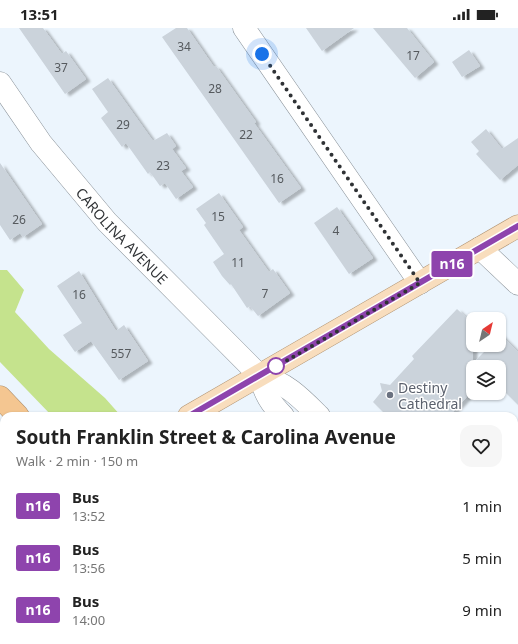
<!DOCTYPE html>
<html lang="en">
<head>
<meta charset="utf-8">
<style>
  :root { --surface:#fff; --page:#f6f6f6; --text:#222; --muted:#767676 }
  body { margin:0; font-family:"Noto Sans",sans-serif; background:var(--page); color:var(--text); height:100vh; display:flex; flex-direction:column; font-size:15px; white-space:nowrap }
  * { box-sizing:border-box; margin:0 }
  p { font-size:13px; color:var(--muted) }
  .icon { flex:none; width:22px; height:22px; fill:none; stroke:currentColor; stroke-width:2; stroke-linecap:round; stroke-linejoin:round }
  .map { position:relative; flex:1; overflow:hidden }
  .drawer { position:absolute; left:0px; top:384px; width:518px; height:232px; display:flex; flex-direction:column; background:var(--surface); border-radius:12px 12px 0 0; box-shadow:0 1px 3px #0004 }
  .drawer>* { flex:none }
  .badge { padding:0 8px; border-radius:3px; font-size:14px; line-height:26px }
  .needle { width:26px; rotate:35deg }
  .buttons { position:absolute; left:466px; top:284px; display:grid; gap:8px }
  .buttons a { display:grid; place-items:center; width:40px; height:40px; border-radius:8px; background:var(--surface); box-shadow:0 1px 3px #0004; font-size:20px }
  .you { position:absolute; width:20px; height:20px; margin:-10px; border:3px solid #fff; border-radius:50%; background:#1a73e8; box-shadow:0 0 0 6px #1a73e833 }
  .map>.badge { position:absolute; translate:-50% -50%; box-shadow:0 0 0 2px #fff }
  .round { display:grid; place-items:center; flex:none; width:42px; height:42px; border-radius:12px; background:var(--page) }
  .headline { display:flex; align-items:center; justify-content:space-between; height:68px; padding:0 16px }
  h1 { font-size:19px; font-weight:700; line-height:30px }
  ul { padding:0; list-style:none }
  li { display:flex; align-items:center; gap:12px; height:52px; padding:0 16px }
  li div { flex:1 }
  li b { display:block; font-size:15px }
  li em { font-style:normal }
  li .badge { min-width:44px; font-weight:700; text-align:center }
  .status { display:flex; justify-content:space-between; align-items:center; height:28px; padding:0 20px; background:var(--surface); direction:ltr }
  .status svg { height:11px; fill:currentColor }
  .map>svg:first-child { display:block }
  .green { fill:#c5e38d }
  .water { fill:#3dcedd }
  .building { fill:#cbd3db; filter:url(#shadow) }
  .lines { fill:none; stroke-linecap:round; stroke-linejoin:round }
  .minor-casing { stroke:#899198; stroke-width:23 }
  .major-casing { stroke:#af9271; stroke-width:23 }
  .highway-casing { stroke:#af9271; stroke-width:23 }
  .minor { stroke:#fff; stroke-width:22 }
  .major { stroke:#f8ddbd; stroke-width:22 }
  .highway { stroke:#f4c691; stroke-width:22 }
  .line-casing { stroke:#fff; stroke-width:9 }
  .line { stroke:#8e44ad; stroke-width:6 }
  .walk { stroke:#2f3235; stroke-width:4; stroke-dasharray:0 7.2 }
  .stop-dot { fill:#fff; stroke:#8e44ad; stroke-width:2 }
  .worship-dot { fill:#6b7280; stroke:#fff; stroke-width:1.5 }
  .labels { text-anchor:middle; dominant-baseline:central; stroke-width:3; stroke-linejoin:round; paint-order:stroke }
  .number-label { font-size:12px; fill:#565a5e }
  .street-label { font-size:14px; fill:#2f3235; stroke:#fff }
  .worship-label { font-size:14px; fill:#5b616d; stroke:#fff; text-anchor:start }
</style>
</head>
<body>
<div class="status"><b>13:51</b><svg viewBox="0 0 49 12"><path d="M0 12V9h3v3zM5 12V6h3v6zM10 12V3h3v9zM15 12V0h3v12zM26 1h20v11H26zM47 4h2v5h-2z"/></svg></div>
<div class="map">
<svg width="518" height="616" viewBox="0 0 518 616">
  <defs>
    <filter id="shadow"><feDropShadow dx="4.5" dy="2.5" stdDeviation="1" flood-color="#0004"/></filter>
  </defs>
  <rect width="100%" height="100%" fill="#ecf5fd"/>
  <!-- green -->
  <g class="green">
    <path d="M0,242h7l17,20 -9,22 34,37 56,49 16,18h-69l-52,-54z"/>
    <path d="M0,398l4,5v80l-4,-4z"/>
    <path d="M0,544l4,4v64h69l4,4h-77z"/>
    <path d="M142,612h72l4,4h-71z"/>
    <path d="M281,612h209l4,4h-209z"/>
  </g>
  <!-- water -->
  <path class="water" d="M397,612h46l4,4h-46z"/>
  <!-- building -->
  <g class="building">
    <path d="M19,0h24l19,26 4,-3 20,28 -21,15z"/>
    <path d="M176,0h11l27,39 2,-1 40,56 -2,1 47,65 -22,15 -117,-166z"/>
    <path d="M306,0h48l-32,23z"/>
    <path d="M373,0h34l27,34 -19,16z"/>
    <path d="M469,22l11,16 -18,11 -10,-15z"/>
    <path d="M108,50l45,63 14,-8 9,13 -4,3 14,19 -5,3 12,16 -17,12 -11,-16 -5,3 -10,-14 -2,2 -22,-31 -4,4 -21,-29 7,-6 -16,-23z"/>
    <path d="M486,101l16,20 16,-11v27l-18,15 -24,-26 3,-3 -8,-9z"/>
    <path d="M0,135l42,61 -19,13 -3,-4 -10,7 -10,-15z"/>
    <path d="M219,165l24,34 -4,3 30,42 4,-3 17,24 -32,23 -8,-10 -3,2 -16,-24 -1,1 -8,-9 -9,-14 11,-8 -20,-29 2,-2 -10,-14z"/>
    <path d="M337,179l36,51 -24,16 -35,-51z"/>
    <path d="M79,243l37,60 8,-6 24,36 -29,19 -28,-39 -16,11 -12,-17 19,-12 -25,-37z"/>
    <path d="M457,281l16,15v39l18,-18h8v-12l19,19v53l-19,-19v-23l-4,4h-22v23l-24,26h-62l-14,-14 9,-11 -2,-8 10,2 24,-26 -2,-3z"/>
  </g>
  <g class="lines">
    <defs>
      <g id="minor">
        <path d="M244,0l176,255"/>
        <path id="s1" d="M0,55l41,60 66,79 153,154"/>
        <path d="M480,220l38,36"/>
        <path d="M260,348c26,6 41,22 59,40"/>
        <path d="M260,348c4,17 11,28 23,40"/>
        <path d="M514,579l4,4"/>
        <path d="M512,612l5,4"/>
      </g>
      <path id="major" d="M189,388l329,-190"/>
      <g id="highway">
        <path d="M0,369l18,19"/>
        <path d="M0,509l4,4"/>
        <path d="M109,612l4,4"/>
        <path d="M249,612l4,4"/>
      </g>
    </defs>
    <!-- minor casing -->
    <use href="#minor" class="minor-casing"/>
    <!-- major casing -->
    <use href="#major" class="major-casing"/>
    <!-- highway casing -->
    <use href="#highway" class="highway-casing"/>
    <!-- minor -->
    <use href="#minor" class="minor"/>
    <!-- major -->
    <use href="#major" class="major"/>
    <!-- highway -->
    <use href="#highway" class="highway"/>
  </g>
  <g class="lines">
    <defs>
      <path id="line" d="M189,388l329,-190"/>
    </defs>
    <!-- line casing -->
    <use href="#line" class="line-casing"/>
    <!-- line -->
    <use href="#line" class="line"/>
    <!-- walk -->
    <path class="walk" d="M262,26l158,229 -146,85 2,-2"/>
  </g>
  <!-- markers -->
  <circle class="stop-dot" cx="276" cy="338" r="8"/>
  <circle class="worship-dot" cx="390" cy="367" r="4"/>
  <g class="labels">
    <!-- number labels -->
    <g class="number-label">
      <text x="184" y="18">34</text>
      <text x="413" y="27">17</text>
      <text x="61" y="39">37</text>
      <text x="215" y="60">28</text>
      <text x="123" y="96">29</text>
      <text x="246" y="106">22</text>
      <text x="163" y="137">23</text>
      <text x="277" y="150">16</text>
      <text x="218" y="188">15</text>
      <text x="19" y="191">26</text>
      <text x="336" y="202">4</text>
      <text x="238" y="234">11</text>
      <text x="265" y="265">7</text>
      <text x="79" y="266">16</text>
      <text x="121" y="325">557</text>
    </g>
    <!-- street labels -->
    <g class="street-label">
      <text stroke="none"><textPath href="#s1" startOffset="196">CAROLINA AVENUE</textPath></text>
    </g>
    <!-- worship labels -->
    <g class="worship-label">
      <text x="398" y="359">Destiny<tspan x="398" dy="16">Cathedral</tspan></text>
    </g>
  </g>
</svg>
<div class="buttons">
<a><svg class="needle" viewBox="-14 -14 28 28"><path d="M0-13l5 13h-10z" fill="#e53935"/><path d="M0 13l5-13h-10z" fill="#767676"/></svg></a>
<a><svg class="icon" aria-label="layers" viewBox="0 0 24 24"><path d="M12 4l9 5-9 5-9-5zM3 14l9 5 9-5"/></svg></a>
</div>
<div class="you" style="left:262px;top:26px"></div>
<b class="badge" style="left:452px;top:236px;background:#8e44ad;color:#fff">n16</b>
<section class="drawer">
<div class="headline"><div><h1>South Franklin Street &amp; Carolina Avenue</h1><p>Walk · 2 min · 150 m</p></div><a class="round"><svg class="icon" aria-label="heart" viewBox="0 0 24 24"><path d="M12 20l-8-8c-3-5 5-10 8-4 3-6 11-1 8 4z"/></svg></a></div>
<ul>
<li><span class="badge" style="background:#8e44ad;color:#fff">n16</span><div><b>Bus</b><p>13:52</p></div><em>1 min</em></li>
<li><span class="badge" style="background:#8e44ad;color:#fff">n16</span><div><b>Bus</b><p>13:56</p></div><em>5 min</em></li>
<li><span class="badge" style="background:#8e44ad;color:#fff">n16</span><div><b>Bus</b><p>14:00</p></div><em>9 min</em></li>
</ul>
</section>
</div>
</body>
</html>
